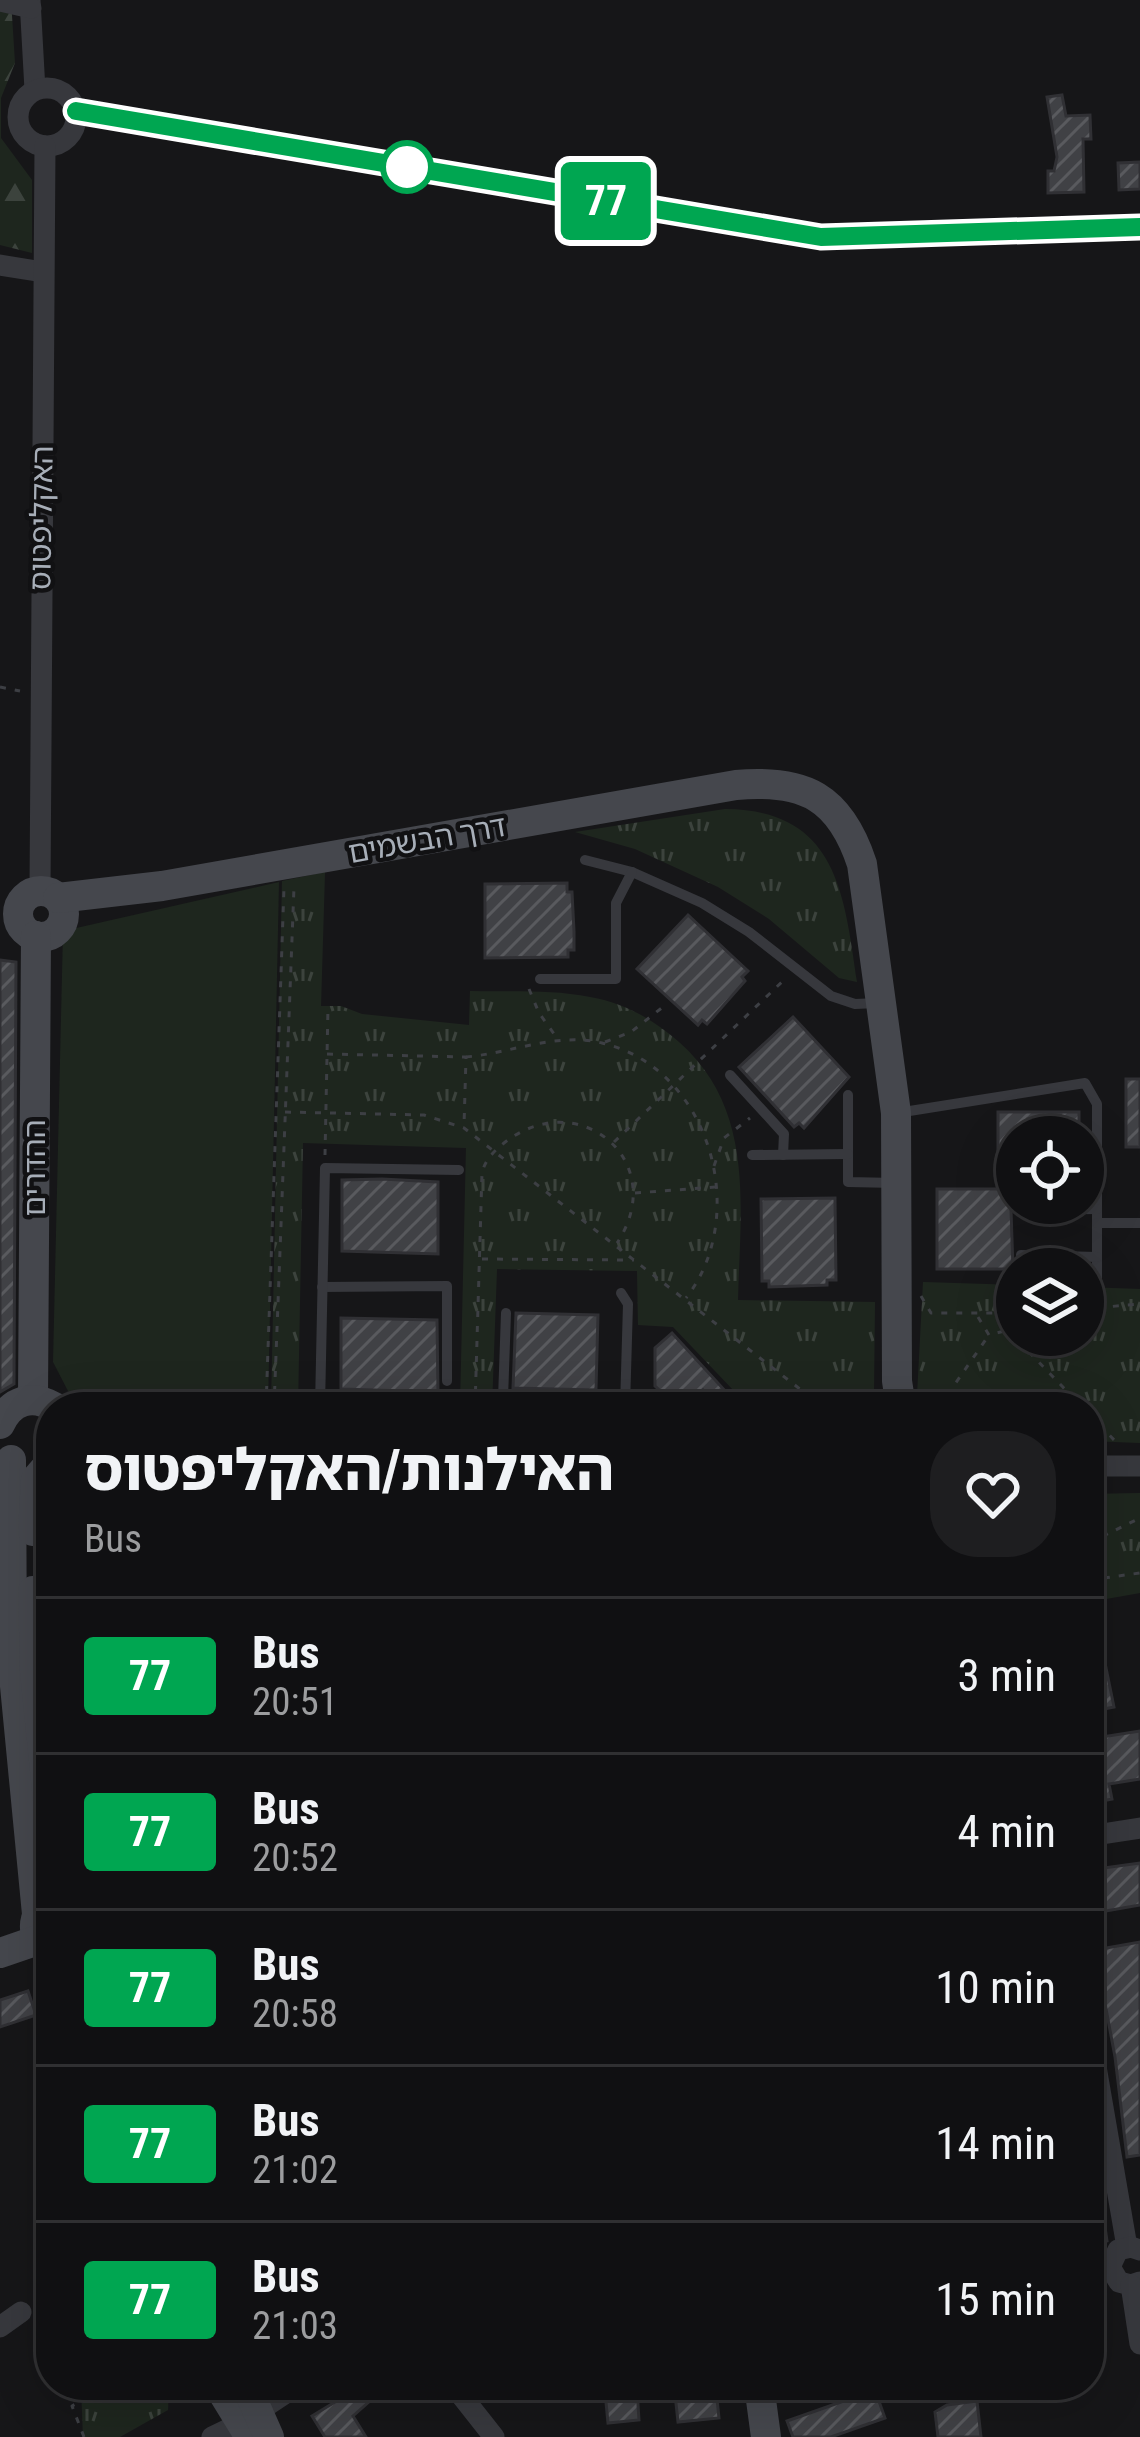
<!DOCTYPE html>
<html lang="en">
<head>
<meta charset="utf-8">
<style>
  :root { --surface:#101012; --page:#1e1e20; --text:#f1f3f6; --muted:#9c9d9f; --line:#303032 }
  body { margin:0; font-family:"Roboto Condensed","Noto Sans Hebrew",sans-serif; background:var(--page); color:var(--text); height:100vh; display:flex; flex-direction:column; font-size:45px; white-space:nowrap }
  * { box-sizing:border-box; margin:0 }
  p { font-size:39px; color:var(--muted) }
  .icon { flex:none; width:66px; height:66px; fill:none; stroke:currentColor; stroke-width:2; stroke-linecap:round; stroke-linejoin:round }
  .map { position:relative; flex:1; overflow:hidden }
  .details { position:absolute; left:36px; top:1392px; width:1068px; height:1008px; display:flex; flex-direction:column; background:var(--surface); border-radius:48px; box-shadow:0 12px 48px #0002,0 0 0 3px var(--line) }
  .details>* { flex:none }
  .badge { padding:0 24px; border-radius:9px; font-size:42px; line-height:78px }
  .fabs { position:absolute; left:996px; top:1116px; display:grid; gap:24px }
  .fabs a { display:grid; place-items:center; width:108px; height:108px; border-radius:50%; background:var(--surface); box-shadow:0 12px 48px #0002,0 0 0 3px var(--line); font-size:60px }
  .map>.badge { position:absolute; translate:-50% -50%; box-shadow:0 0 0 6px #fff }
  .round { display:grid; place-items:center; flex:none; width:126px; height:126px; border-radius:48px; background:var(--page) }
  .overview { display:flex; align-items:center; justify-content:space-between; height:204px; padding:0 48px }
  h1 { font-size:57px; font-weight:800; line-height:90px }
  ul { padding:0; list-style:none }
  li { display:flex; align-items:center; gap:36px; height:156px; padding:0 48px; border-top:3px solid var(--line) }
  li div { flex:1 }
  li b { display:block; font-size:45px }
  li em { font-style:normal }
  li .badge { min-width:132px; font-weight:700; text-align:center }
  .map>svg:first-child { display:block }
  .green { fill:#1e261e }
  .forest { fill:url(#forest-firs) }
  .park { fill:url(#park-tufts) }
  .building { fill:url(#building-hatch); stroke:#303034; stroke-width:3 }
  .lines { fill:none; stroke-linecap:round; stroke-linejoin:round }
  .path { stroke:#3d3f44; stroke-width:3; stroke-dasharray:6 9; stroke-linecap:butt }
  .lane { stroke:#37383d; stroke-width:10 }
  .street { stroke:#37383d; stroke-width:21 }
  .secondary { stroke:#45474d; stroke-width:30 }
  .line-casing { stroke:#fff; stroke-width:27 }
  .line { stroke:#00a651; stroke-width:18 }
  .stop-dot { fill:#fff; stroke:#00a651; stroke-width:6 }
  .labels { text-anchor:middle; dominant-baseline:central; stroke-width:9; stroke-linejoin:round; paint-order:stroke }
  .street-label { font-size:30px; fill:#a7aeb8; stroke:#111113 }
</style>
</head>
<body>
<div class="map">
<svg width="1140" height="2437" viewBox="0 0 1140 2437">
  <defs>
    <pattern id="forest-firs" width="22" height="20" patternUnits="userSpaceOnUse" patternTransform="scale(3)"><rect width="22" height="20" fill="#1e261e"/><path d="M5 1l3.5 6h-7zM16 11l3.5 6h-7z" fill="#3c433d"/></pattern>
    <pattern id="park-tufts" width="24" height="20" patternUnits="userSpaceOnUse" patternTransform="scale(3)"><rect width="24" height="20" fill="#1e261e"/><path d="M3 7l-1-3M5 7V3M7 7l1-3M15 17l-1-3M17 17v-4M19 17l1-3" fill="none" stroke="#3c433d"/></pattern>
    <pattern id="building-hatch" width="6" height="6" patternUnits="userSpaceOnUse" patternTransform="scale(3)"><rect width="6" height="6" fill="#404145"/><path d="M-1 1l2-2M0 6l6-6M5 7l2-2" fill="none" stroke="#595a5e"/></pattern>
  </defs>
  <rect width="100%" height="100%" fill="#161618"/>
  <!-- green -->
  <path class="green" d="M279,882l-11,525h-171l-29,-16 -15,-29 10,-431z"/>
  <!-- forest -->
  <path class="forest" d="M0,0h11l4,63 -14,35v40l31,42v73l-32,-8z"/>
  <!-- park -->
  <g class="park">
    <path d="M725,809c112,1 119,84 132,173l-18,-4 -70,-59 -51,-32 -83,-38 -60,-17z"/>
    <path d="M325,872l-4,134h20l21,8 107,11 1,-34c39,1 81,-2 120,6 34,6 63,22 89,45 77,68 61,166 59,258l137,2 -1,88 -4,17h-134v-14l-63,-66 -35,-2 -1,-54 -140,-2 -5,138h-32l6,-259 -163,-5 -5,264h-27l11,-526z"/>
    <path d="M923,1282l94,3v50h66v-48l57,2v154l-51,-2v-34h-169l-3,-11z"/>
    <path d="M1140,1493v100l-51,9v-108z"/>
    <path d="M81,2385h88l-1,25 -48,27h-37z"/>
  </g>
  <!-- building -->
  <g class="building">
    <path d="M1062,95l4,21 24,-1 1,24h-8l1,53 -36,1v-22h6l3,-14 -10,-60z"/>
    <path d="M1140,162v27l-21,1 -1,-27z"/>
    <path d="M567,883v9h5l2,39v19h-6v7l-83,1v-74z"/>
    <path d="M688,915l60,56 -6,6 3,4 -38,43 -5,-4 -4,5 -61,-56z"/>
    <path d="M0,960l16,2 -2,422 -14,8z"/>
    <path d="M793,1017l56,60 -45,51 -5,-5 -5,4 -55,-60z"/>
    <rect x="1126" y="1079" width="14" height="68"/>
    <path d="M998,1112h81v25h-62v56h-4l-2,16 2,60h-76v-80h61z"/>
    <path d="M382,1179l56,3v72l-96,-3v-71z"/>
    <path d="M835,1198l1,82h-9v5l-58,2v-6h-7l-1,-82z"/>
    <path d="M516,1313l82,2 -2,75 -83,-2z"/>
    <path d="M341,1318l96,2 1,72 -97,-3z"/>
    <path d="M672,1333l56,61 -12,10 -13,-14 -6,6 -4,-4 -5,5 -5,-2 -8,9 -20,-18v-38z"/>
    <path d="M1096,1619l18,88 -25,5v-92z"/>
    <path d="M1140,1731v48l-31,5 3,15 -20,4 -3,-64z"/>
    <path d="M1140,1863v42l-51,9v-44z"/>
    <path d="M1140,1942v213l-13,2 -12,-100 -20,-107z"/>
    <path d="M28,1991l8,24 -36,12v-27z"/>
    <path d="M1098,2179l9,62 -18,5v-66z"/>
    <path d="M363,2385h25l-35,31 13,21h-41l-13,-21z"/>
    <path d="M637,2389l2,31 -31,3 -3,-31z"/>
    <path d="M716,2389l3,29 -41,4 -3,-28z"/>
    <path d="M875,2390l10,28 -54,19h-38l-6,-16z"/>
    <path d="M977,2401l4,36h-43l-3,-25 12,-7z"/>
  </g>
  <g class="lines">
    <!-- path -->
    <g class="path">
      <path d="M0,687l20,4"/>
      <path d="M529,989l10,24 18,25"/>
      <path d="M605,1042l26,-10 37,-29"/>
      <path d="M327,1054l139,3 -2,69"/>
      <path d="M466,1057c45,-4 91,-25 136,-14 108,25 149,172 84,255"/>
      <path d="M285,1112l139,3 40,13 359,279"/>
      <path d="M614,1142l171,-163"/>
      <path d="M325,1155l3,-148"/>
      <path d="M714,1166l10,-28 26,-20"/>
      <path d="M635,1193l80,-6"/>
      <path d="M482,1259l152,1"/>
      <path d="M921,1296l10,17h86"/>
      <path d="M1083,1309l57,-5"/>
      <path d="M978,1317l11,18 19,-5 5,-14"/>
      <path d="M1008,1330l74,77"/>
      <path d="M266,1407l18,-520"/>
      <path d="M274,1407l20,-520"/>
      <path d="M475,1407l7,-234c3,-13 11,-21 22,-30 75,-59 167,19 113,100"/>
      <path d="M939,1407l50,-72"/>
      <path d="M1089,1414l28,29"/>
      <path d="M1089,1543l51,-25"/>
      <path d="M1089,1580l51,-7"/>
      <path d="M84,2437l-12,-31 38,-21"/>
    </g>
    <!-- lane -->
    <g class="lane">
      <path d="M585,860l47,12 70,31 47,29 82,64 24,8 23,-1"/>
      <path d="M540,979h76v-76l16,-31"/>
      <path d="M730,1075l54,59 -1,21"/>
      <path d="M848,1095v87l48,1"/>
      <path d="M897,1113l188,-30 12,21v179"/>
      <path d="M752,1155l96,-1"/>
      <path d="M1021,1210l76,-1"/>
      <path d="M1097,1223h43"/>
      <path d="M1021,1255l76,2"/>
      <path d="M322,1287l125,-1v95"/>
      <path d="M621,1293l7,11 -3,103"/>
      <path d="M506,1313l-3,86 122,2"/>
      <path d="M320,1407l5,-239 134,2"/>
    </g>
    <!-- street -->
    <g class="street">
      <path d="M30,0l5,90"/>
      <path d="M0,1l31,7"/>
      <circle cx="47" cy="117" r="29"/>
      <path d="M76,111l745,126 319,-10"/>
      <path d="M0,265l43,7"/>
      <path d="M40,891l5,-745"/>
      <path d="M1089,1466h51"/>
      <path d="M1089,1836l51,-8"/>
      <path d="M1089,2026l38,221"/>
      <path d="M1140,2250l-9,-3 -13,3 -8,17 9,15 12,3 9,-3"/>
      <path d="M1131,2285l9,59"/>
      <path d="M0,2327l21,-15"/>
      <path d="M453,2385l41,52"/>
      <path d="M212,2437l27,-13 59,-39"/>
    </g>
    <!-- secondary -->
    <g class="secondary">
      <circle cx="41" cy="914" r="23"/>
      <path d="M58,898l104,-12 574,-101c69,-6 104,12 126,79l34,249 1,268 4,26"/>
      <path d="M33,1399l3,-463"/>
      <path d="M0,1424c11,-24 32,-30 54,-17"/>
      <path d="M11,1460l1,195 25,259"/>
      <path d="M33,1531l3,-52 13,-15"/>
      <path d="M33,1591l2,81 16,158"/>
      <path d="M51,1900c-21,15 -22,38 0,53"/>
      <path d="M0,1953l38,-13"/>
      <path d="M218,2385l32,52"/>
      <path d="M246,2385l23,52"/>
      <path d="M759,2385l7,52"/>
    </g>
  </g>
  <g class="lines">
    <defs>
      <path id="line" d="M76,111l745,126 319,-10"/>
    </defs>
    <!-- line casing -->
    <use href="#line" class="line-casing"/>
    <!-- line -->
    <use href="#line" class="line"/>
  </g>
  <!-- markers -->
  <circle class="stop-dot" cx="407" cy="167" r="24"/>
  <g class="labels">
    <!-- street labels -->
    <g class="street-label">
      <text transform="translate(41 518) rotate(-89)">האקליפטוס</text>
      <text transform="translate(427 839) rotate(-10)">דרך הבשמים</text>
      <text transform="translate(34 1168) rotate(-90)">ההדרים</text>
    </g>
  </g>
</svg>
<div class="fabs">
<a><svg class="icon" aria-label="locate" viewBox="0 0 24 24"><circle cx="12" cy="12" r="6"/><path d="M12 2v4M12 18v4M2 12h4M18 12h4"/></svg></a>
<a><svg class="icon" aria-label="layers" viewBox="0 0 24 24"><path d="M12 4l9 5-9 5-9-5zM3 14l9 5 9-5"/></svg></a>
</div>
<b class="badge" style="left:606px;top:201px;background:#00a651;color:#fff">77</b>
<section class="details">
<div class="overview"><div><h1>האילנות/האקליפטוס</h1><p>Bus</p></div><a class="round"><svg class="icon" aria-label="heart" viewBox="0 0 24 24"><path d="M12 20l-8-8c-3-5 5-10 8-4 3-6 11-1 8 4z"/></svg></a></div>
<ul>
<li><span class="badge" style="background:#00a651;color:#fff">77</span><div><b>Bus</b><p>20:51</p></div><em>3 min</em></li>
<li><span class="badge" style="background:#00a651;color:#fff">77</span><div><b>Bus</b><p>20:52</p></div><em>4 min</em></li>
<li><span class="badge" style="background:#00a651;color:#fff">77</span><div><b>Bus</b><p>20:58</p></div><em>10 min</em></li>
<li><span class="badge" style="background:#00a651;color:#fff">77</span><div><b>Bus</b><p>21:02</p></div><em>14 min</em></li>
<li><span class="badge" style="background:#00a651;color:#fff">77</span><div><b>Bus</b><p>21:03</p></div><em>15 min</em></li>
</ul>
</section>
</div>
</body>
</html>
